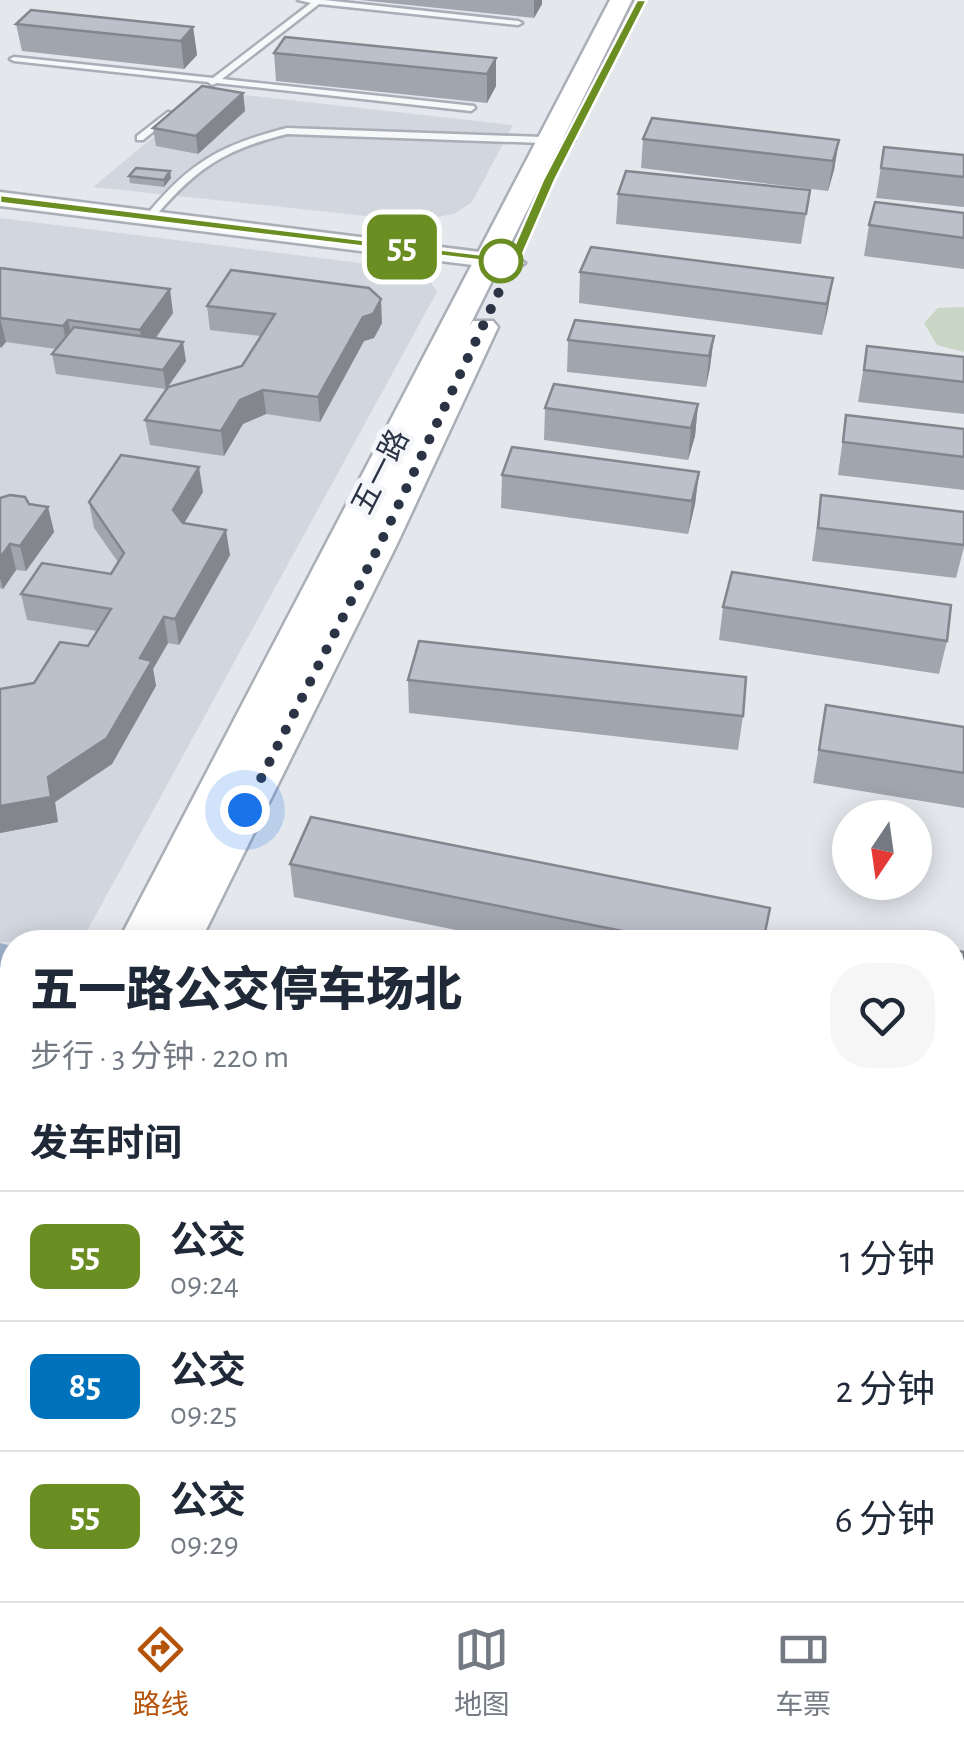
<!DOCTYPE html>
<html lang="zh">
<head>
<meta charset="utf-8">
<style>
  :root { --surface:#fff; --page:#f6f6f7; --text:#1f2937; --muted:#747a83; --line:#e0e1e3; --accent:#b45309 }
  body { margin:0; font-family:"Alegreya Sans","Noto Sans SC",sans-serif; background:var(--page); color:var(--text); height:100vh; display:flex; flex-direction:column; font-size:38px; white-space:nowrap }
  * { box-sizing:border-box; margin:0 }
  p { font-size:32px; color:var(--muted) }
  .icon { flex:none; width:55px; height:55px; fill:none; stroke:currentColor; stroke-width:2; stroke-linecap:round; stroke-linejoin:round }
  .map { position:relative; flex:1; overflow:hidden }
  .panel { position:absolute; left:0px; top:930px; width:965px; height:672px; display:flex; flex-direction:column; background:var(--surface); border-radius:40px 40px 0 0; box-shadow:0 5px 25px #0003 }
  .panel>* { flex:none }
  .badge { padding:0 20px; border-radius:15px; font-size:35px; line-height:65px }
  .needle { width:65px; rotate:193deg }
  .buttons { position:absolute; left:832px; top:800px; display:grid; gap:20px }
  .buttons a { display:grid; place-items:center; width:100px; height:100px; border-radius:50%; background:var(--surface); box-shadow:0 5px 25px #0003; font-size:50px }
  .you { position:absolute; width:50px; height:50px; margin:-25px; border:8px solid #fff; border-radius:50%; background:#1a73e8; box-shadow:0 0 0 15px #1a73e833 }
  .map>.badge { position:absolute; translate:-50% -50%; box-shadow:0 0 0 5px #fff }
  h2 { padding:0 30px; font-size:38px; line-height:90px }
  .round { display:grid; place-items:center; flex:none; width:105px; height:105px; border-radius:40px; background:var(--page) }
  .headline { display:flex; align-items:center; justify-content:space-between; height:170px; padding:0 30px }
  h1 { font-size:48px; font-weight:800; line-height:75px }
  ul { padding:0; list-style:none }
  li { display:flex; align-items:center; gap:30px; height:130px; padding:0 30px; border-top:2px solid var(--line) }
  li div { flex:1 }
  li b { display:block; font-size:38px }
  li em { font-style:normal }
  li .badge { min-width:110px; font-weight:700; text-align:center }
  .dock { display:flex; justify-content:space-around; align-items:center; height:140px; border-top:2px solid var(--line); background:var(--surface); font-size:28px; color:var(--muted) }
  .dock a { display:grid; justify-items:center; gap:5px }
  .dock .on { color:var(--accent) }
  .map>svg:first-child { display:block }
  .built { fill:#d2d6de }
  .green { fill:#c9d6c5 }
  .water { fill:#9fb4cc }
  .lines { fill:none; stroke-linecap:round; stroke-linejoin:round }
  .service-casing { stroke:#a9aeb7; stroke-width:5 }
  .tertiary-casing { stroke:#a9aeb7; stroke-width:5 }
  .secondary-casing { stroke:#a9aeb7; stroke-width:5 }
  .service { fill:#f7f8fa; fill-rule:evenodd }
  .tertiary { fill:#f7f8fa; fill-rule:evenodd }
  .secondary { fill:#fff; fill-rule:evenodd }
  .wall { fill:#a1a5ae }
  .shaded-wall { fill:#83868d }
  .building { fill:#bbc0ca; stroke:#83868d; stroke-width:2.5 }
  .line { fill:#6b8e23; stroke:#fff; stroke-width:2.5 }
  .walk { stroke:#2b3445; stroke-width:10; stroke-dasharray:0 18 }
  .stop-dot { fill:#fff; stroke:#6b8e23; stroke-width:5 }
  .labels { text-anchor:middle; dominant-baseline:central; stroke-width:10; stroke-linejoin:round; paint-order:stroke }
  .street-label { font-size:30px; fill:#2b3445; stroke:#f4f6f9 }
</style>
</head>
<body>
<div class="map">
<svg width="964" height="1601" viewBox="0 0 964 1601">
  <rect width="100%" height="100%" fill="#e4e7ec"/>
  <!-- built -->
  <g class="built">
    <path d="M209,91l304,34 -41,77 -18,12 -41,7 -320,-34z"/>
    <path d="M0,218l408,51 21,11 8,12 -356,650h-81z"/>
  </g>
  <!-- green -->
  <g class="green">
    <path d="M964,307v45l-27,-7 -13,-22 14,-15z"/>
    <path d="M953,1258l11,3v340h-964v-175l12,-27v191h940z"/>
  </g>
  <!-- water -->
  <path class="water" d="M0,943l12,3v81l-12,-3z"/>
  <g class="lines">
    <defs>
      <g id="service">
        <path d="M298,0h26l194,21 4,2 -4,2 -199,-21 -97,75 252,27 1,2 -4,3 -254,-28 -5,2 -4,-3 -194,-21 -4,-2 4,-2 199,21 98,-75z"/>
        <path d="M168,112l7,2 -32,26h-6v-4z"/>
        <path d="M287,128l283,10 4,3 -4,3 -283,-10c-64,16 -91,34 -134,85l-8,-2c44,-54 75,-72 142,-89z"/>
      </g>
      <path id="tertiary" d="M0,192l513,64 12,7 -12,7 -513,-64z"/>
      <g id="secondary">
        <path d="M610,0h22l-163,327 4,-6h20l5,6 -101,217 -197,398h-82z"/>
        <path d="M12,1170v62l-12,5v-63z"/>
        <path d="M12,1255v68l-12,5v-69z"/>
      </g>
    </defs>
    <!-- service casing -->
    <use href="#service" class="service-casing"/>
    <!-- tertiary casing -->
    <use href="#tertiary" class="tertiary-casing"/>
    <!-- secondary casing -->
    <use href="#secondary" class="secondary-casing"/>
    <!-- service -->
    <use href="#service" class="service"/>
    <!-- tertiary -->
    <use href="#tertiary" class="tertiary"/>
    <!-- secondary -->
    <use href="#secondary" class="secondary"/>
  </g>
  <!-- wall -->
  <g class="wall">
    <path d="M360,0h182v4l-8,14z"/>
    <path d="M16,24l177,3 4,28 -13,14 -162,-18z"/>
    <path d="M274,53l222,5v28l-9,17 -211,-22z"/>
    <path d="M243,93l2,18 -47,43 -42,-8 -3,-18z"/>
    <path d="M643,139l196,1 -5,30 -6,21 -187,-23z"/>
    <path d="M884,147l80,8v52l-88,-9z"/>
    <path d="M170,171l1,7 -7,9 -34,-4 -1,-7z"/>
    <path d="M810,190l-9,54 -185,-20 2,-30z"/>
    <path d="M964,213v56l-100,-13 5,-31z"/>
    <path d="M0,268l173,45 -17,25 30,23 -18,26 74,-21 19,-30 -51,-6 -3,-24 175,17 -8,15 -10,3 -44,81 -54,-8 -23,10 -19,32 -74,-11 -5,-25 21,-31 -110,-15 -4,-20 4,-5 -50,-7 -6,6z"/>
    <path d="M580,272l253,6 -11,57 -243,-32z"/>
    <path d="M714,336l-4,31 -4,20 -139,-15 1,-32z"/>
    <path d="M867,346l97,11v57l-106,-12z"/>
    <path d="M698,404l-3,32 -7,24 -144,-20 1,-32z"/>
    <path d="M846,415l118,14v61l-126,-15z"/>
    <path d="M699,472l-4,32 -7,30 -187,-26 1,-33z"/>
    <path d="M203,492l-19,31 46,32 -51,90 -11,-2 -15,26 3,17 -44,78 -57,38 3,20 -58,11v-144l34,-6 54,-37 9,-15 -70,-11 -6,-26 90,-20 7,-12 -24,-34 -5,-26z"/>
    <path d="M821,495l143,17v35l-8,31 -144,-17z"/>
    <path d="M0,498l48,9 6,25 -28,39 -10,-1 -13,19 -3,-1z"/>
    <path d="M723,607l224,34 -8,33 -220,-34z"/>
    <path d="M408,680l335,36 -5,34 -329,-37z"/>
    <path d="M826,705l138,22v81l-151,-25z"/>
    <path d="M290,864l474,78h-249l-221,-45z"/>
    <path d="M952,950l12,2v87l-12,-2z"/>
  </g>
  <!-- shaded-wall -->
  <g class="shaded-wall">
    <path d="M534,0h8v4l-8,14z"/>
    <path d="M193,27l4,28 -13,14 -3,-28z"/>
    <path d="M496,58v28l-9,17v-29z"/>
    <path d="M243,93l2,18 -47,43 -2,-18z"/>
    <path d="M839,140l-5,30 -6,21 5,-30z"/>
    <path d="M170,171l1,7 -7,9v-7z"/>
    <path d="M833,278l-5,31 -6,26 5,-31z"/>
    <path d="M170,289l3,24 -29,41 -4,-24z"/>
    <path d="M381,299l1,24 -8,15 -10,3 -44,81 -2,-25 45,-80z"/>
    <path d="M0,318l6,24 -5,6 -1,-3z"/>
    <path d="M68,320l5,24 -5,7 -5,-25z"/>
    <path d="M714,336l-4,31 -4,20 3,-31z"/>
    <path d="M183,342l3,19 -20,28 -3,-19z"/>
    <path d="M263,390l3,24 -23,10 -19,32 -3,-25 19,-31z"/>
    <path d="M698,404l-3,32 -7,24 3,-32z"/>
    <path d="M199,467l4,25 -26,43 -4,-25z"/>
    <path d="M699,472l-4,32 -7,30 4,-33z"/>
    <path d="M48,507l6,25 -28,39 -6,-25z"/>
    <path d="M226,530l4,25 -51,90 -4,-26z"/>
    <path d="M10,544l6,26 -13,19 -3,-11v-20z"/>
    <path d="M164,617l4,26 -15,26 3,17 -44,78 -57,38 3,20 -58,11v-27l48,-29 92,-119z"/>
  </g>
  <!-- building -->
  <g class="building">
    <path d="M31,10l162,17 -12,14 -165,-17z"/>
    <path d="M285,37l211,21 -9,16 -213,-21z"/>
    <path d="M202,86l41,7 -47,43 -43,-8z"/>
    <path d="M652,118l187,22 -6,21 -190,-22z"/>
    <path d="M884,147l80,8v22l-83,-9z"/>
    <path d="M136,168l34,3 -6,9 -35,-4z"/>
    <path d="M626,171l184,19 -4,24 -188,-20z"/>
    <path d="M875,202l89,11v25l-95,-13z"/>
    <path d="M591,247l242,31 -6,26 -247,-32z"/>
    <path d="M0,268l170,21 -30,41 -72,-10 -5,6 -63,-8z"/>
    <path d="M231,270l138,18 12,11 -8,15 -10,3 -45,80 -55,-7 -23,10 -19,31 -76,-11 23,-33 74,-21 33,-52 -68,-8z"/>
    <path d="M575,320l139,16 -5,20 -141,-16z"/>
    <path d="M74,327l109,15 -20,28 -111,-16z"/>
    <path d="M867,346l97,11v25l-100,-12z"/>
    <path d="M554,384l144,20 -7,24 -146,-20z"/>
    <path d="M846,415l118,14v28l-121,-15z"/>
    <path d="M512,447l187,25 -7,29 -190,-26z"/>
    <path d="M121,455l78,12 -26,43 10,13 43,7 -51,89 -11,-2 -24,41 12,3 -45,77 -59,39 3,20 -51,9v-117l34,-6 26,-41 28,4 23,-37 -90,-15 21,-31 69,11 13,-21 -35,-51z"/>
    <path d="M10,495l15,2 4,7 19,3 -28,39 -10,-2 -10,14v-60z"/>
    <path d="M821,495l143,17v33l-146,-17z"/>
    <path d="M732,572l219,33 -4,36 -224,-34z"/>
    <path d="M419,641l327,36 -3,39 -335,-36z"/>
    <path d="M826,705l138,22v46l-145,-23z"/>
    <path d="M311,817l459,91 -7,34h-86l-387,-78z"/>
    <path d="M848,932l63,10h-64z"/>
    <path d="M952,950l12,2v52l-12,-2z"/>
  </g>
  <!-- line -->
  <path class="line" d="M637,0h10l-92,180 -37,85 -518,-62v-8l509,63 34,-78z"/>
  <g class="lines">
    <!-- walk -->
    <path class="walk" d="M245,810l135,-266 133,-282 -12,-1"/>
  </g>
  <!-- markers -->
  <circle class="stop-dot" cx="501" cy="261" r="20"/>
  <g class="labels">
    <!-- street labels -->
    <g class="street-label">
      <text transform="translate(381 472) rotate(-63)">五一路</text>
    </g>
  </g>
</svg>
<div class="buttons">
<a><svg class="needle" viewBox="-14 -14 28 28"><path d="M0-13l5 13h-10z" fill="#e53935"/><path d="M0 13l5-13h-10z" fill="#747a83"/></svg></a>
</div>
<div class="you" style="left:245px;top:810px"></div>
<b class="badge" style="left:402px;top:247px;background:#6b8e23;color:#fff">55</b>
<section class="panel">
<div class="headline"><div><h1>五一路公交停车场北</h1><p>步行 · 3 分钟 · 220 m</p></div><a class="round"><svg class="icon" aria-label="heart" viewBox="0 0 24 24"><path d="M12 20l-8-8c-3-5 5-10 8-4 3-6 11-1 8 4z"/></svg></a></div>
<h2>发车时间</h2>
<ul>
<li><span class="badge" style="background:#6b8e23;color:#fff">55</span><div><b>公交</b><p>09:24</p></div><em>1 分钟</em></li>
<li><span class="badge" style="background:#0072bc;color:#fff">85</span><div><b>公交</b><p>09:25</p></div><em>2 分钟</em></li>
<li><span class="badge" style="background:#6b8e23;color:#fff">55</span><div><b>公交</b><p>09:29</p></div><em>6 分钟</em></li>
</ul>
</section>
</div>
<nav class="dock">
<a class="on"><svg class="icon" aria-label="directions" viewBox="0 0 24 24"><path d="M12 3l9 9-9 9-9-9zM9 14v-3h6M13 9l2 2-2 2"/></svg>路线</a>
<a><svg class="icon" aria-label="map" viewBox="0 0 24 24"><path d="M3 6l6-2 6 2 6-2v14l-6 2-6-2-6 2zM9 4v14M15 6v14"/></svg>地图</a>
<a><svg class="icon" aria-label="tickets" viewBox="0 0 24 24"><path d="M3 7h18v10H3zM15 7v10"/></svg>车票</a>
</nav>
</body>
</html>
